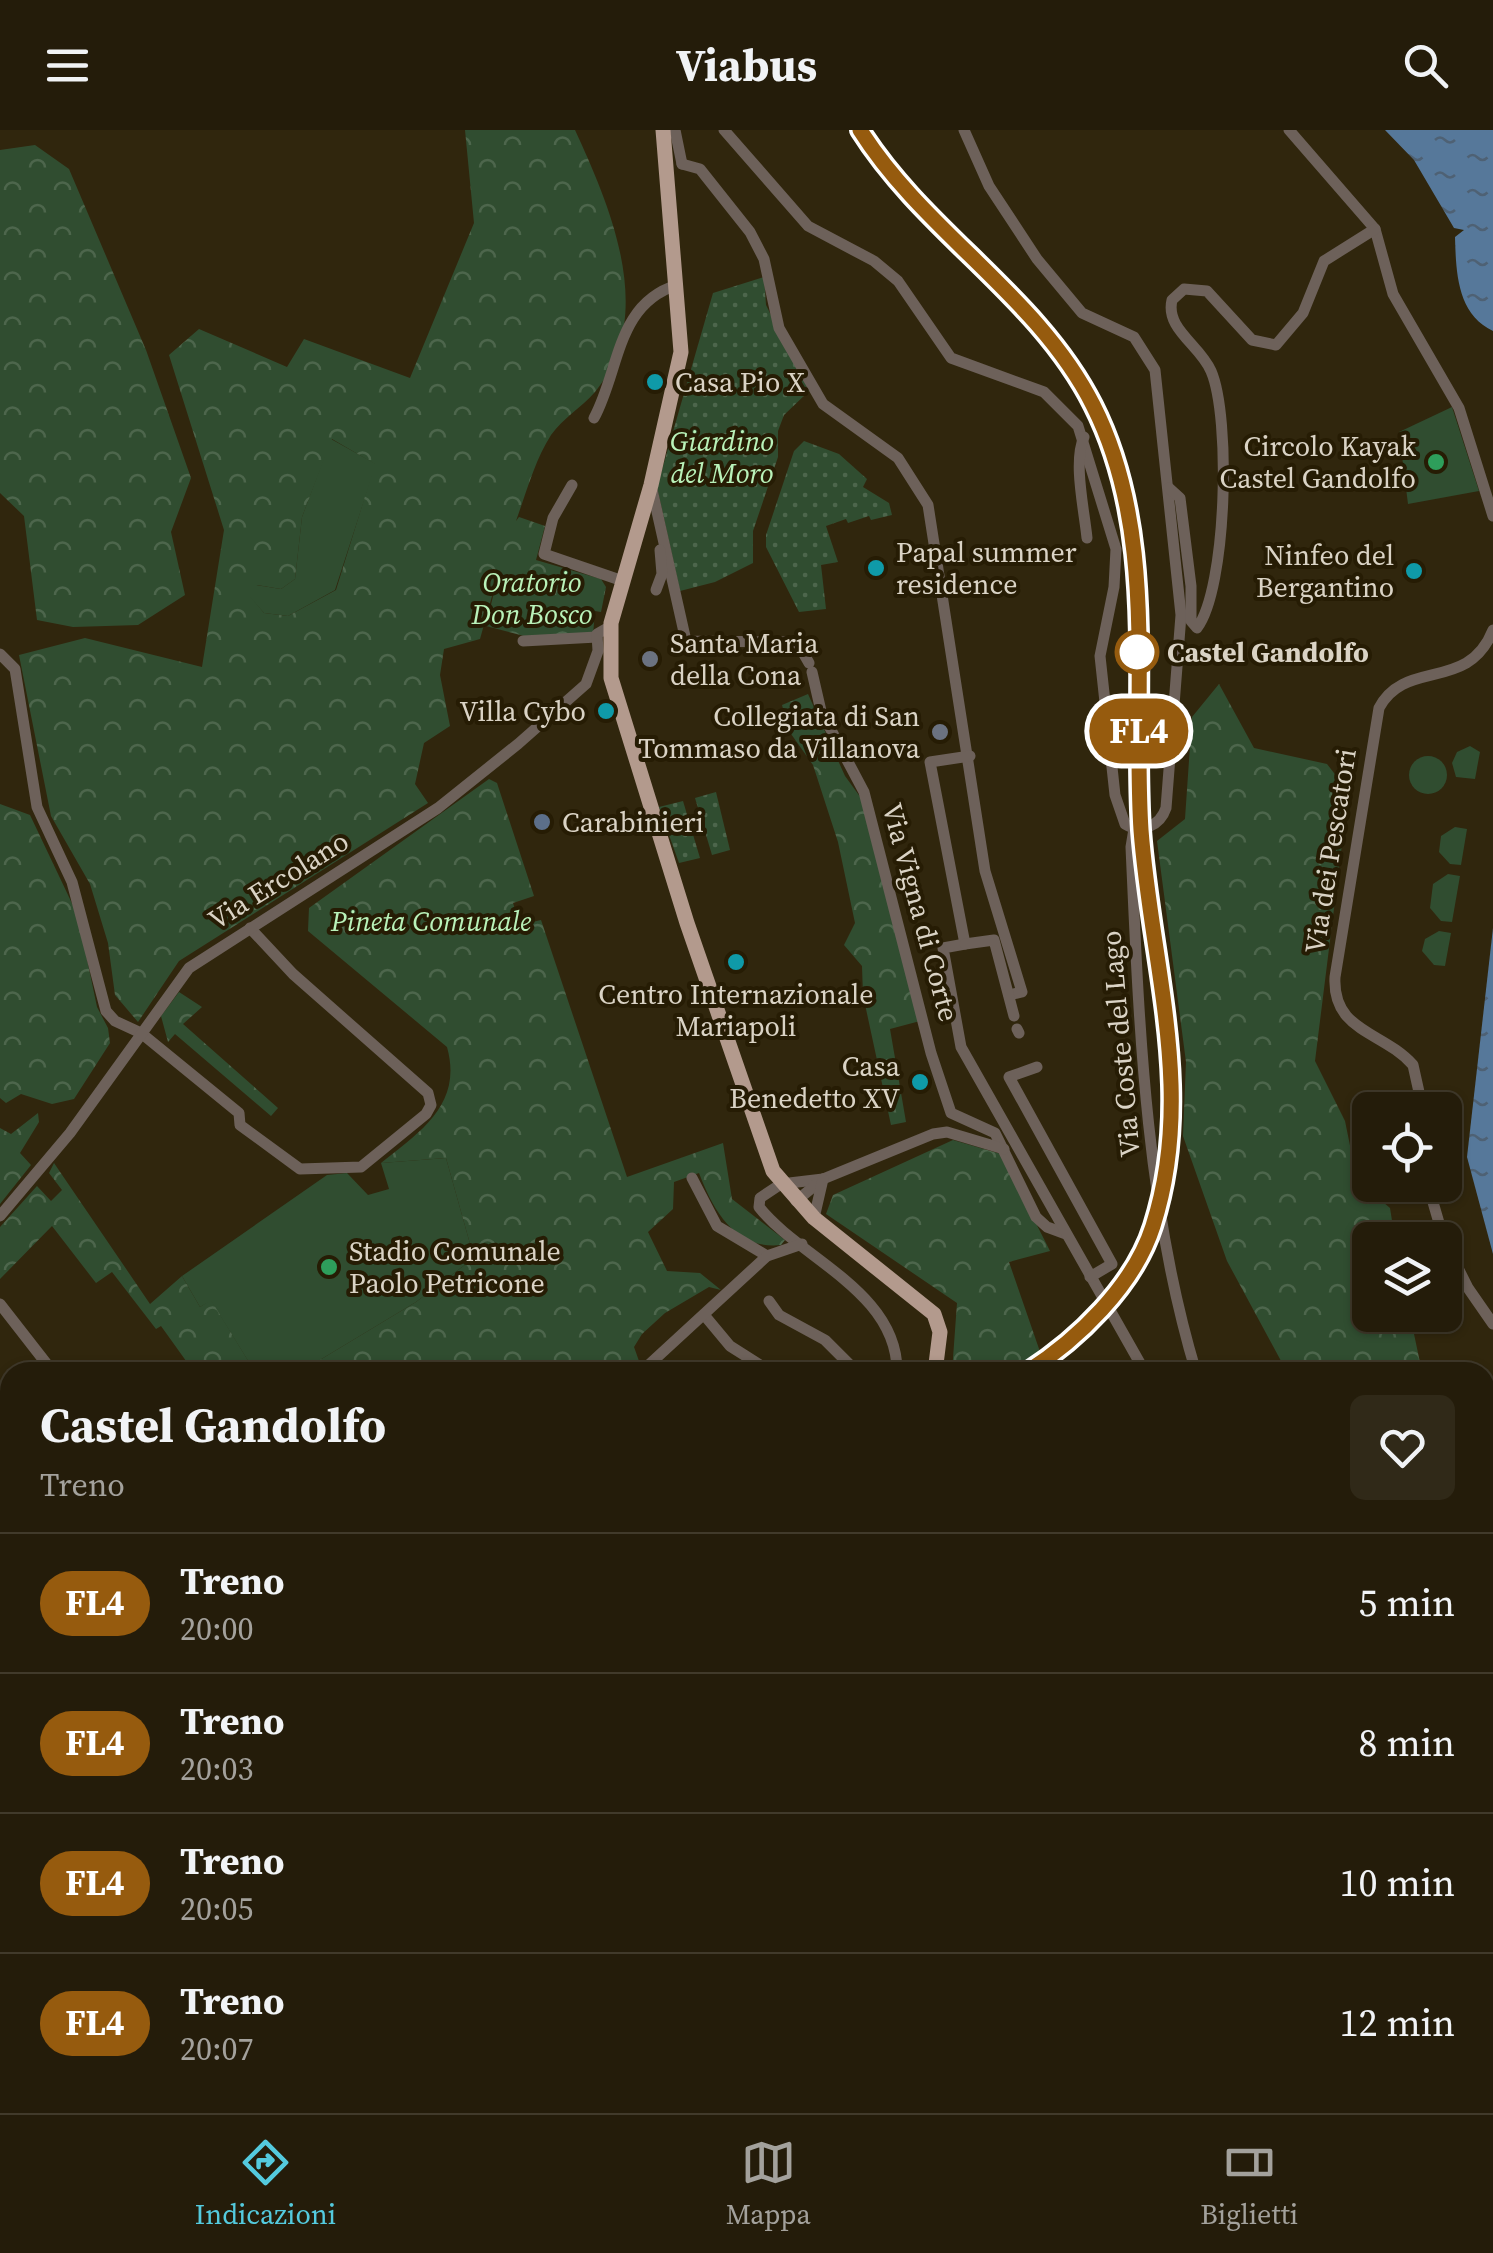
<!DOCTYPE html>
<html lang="it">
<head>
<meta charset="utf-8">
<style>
  :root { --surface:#241c0a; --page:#302918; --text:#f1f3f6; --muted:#a3a19c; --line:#413a2b; --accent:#54cade }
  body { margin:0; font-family:"Source Serif 4",serif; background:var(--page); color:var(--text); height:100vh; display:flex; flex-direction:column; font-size:38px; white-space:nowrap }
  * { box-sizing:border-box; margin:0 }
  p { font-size:32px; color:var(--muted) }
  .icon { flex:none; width:55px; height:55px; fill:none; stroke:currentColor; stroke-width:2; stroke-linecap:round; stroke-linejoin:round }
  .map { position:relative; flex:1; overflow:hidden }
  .details { position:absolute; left:0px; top:1232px; width:1495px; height:752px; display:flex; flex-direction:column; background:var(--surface); border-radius:30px 30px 0 0; box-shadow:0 2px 8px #0004,0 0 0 2px var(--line) }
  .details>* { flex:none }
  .badge { padding:0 20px; border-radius:32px; font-size:35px; line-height:65px }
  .buttons { position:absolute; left:1352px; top:962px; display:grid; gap:20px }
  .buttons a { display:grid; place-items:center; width:110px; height:110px; border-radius:15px; background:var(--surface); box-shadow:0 2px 8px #0004,0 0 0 2px var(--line); font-size:50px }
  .map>.badge { position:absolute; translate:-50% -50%; box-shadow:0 0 0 5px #fff }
  .round { display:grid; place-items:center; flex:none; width:105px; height:105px; border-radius:15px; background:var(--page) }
  .headline { display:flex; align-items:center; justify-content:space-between; height:170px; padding:0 40px }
  h1 { font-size:48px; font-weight:700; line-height:75px }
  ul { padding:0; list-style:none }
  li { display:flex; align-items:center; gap:30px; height:140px; padding:0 40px; border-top:2px solid var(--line) }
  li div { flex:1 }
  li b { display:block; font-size:38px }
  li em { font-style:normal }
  li .badge { min-width:110px; font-weight:700; text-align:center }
  header { display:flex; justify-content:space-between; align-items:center; height:130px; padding:0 40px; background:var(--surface); font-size:45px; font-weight:700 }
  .tabs { display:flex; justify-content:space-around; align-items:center; height:140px; border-top:2px solid var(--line); background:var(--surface); font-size:28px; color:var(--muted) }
  .tabs a { display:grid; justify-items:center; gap:5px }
  .tabs .on { color:var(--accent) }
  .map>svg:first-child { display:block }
  .grass { fill:#304d30 }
  .forest { fill:url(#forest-crowns); fill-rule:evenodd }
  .garden { fill:url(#garden-dots) }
  .water { fill:url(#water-ripples) }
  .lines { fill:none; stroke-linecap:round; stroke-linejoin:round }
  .minor { stroke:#6d615a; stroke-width:11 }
  .major { stroke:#b39a8d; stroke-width:15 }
  .rail { stroke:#9d9583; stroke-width:4 }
  .line-casing { stroke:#fff; stroke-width:22 }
  .line { stroke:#965b0e; stroke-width:15 }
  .culture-dot { fill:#0f9aa8; stroke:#261c04; stroke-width:4 }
  .leisure-dot { fill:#2e9e5b; stroke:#261c04; stroke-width:4 }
  .stop-dot { fill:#fff; stroke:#965b0e; stroke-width:5 }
  .worship-dot { fill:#6b7280; stroke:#261c04; stroke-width:4 }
  .service-dot { fill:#5c6f8a; stroke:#261c04; stroke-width:4 }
  .labels { text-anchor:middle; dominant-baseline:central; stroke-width:8; stroke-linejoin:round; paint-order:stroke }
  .poi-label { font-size:28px; fill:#dad3c5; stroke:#261c04; text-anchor:start }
  .park-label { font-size:28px; font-style:italic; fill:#b9f2b9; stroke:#261c04 }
  .stop-label { font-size:28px; font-weight:bold; fill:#dad3c5; stroke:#261c04; text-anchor:start }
  .street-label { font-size:28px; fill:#dad3c5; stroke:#261c04 }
</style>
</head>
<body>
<header><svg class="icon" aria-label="menu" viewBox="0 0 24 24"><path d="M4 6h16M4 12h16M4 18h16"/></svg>Viabus<svg class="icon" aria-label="search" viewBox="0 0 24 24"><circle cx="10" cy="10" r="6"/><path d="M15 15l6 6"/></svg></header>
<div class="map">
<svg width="1493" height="1983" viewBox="0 0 1493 1983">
  <defs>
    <pattern id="forest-crowns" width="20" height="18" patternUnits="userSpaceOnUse" patternTransform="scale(2.5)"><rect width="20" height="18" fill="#304d30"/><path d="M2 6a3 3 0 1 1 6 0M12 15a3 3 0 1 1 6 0" fill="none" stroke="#4d664c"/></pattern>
    <pattern id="garden-dots" width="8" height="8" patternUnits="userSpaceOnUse" patternTransform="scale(2.5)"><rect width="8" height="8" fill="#304d30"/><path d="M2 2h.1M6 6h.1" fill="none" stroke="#4d664c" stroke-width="1.8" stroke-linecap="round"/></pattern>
    <pattern id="water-ripples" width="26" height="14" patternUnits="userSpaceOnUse" patternTransform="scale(2.5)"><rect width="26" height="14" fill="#56789a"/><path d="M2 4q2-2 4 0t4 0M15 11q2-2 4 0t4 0" fill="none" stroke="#4e6174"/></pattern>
  </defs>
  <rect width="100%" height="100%" fill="#30260d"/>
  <!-- grass -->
  <g class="grass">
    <path d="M1452,277l27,84 -71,13 -9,-72z"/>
    <path d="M331,309l45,25 -41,126 -47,26 -24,-3 -16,-18 8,-10 25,4 14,-10 7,-62z"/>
    <path d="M1470,616l10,6 -5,27 -19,-2 -4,-14 5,-11z"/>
    <circle cx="1428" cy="645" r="19"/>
    <path d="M1455,697l12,2 -6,36 -11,-1 -11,-12 2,-16z"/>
    <path d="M1448,744l12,2 -8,46 -11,-1 -11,-13 3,-24z"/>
    <path d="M1439,801l12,2 -6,33 -11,-1 -12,-14 3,-12z"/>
    <path d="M446,1028l28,100 -58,44 -116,70h-45l-44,-71 -11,6 -18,-31 145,-101 20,-2 21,22 21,-6 -8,-26z"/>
  </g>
  <!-- forest -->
  <g class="forest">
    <path d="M465,0h110c35,76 83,186 20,262 -13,15 -32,26 -44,43 -16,25 -25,58 -35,86l3,-4 26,9 -9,34 65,19 5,8 -5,25 -6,-1 -2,24 -69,1 -38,-10 13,-55 -19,68 -36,10 -4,26 10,51 -26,17 -9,41 13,19 -249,158 -41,61 -23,-27 -7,-52 -18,-59 -39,-68 -32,-161 66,-17 117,29 22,-137 -55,-175 30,-26 88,38 17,-28 106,39 64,-155zM332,309l43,25 -39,126 -48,26 -24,-3 -15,-18 8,-10 24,4 14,-10 7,-62z"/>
    <path d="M35,15l34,24 77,181 45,128 -20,54 14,63 -47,30 -65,2 -36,-7 -13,-104 -24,-23v-343z"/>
    <path d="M1219,554l35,64 73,16 17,22 1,34 -30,241 30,60 12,59 33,28 5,32h-25v75h40l12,57h-135l-60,-111 -44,-125 3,-74 -29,-221 28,-22 7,-102z"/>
    <path d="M808,564l37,82 16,22 59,223 -30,8 16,93 -15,3 -28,-130 -1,-29 -18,-21 11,-22 -17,-81 -25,-77 -24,-34 -7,-26z"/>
    <path d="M489,649l8,4 37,113 -21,7 7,22 21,-5 86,257 96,-34 9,56 53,41 -4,5c-46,5 -68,-35 -82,-72l-25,9 -1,27 -25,23 19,39 33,2 21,17 -12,-3 -44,26 -23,21 -8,13 5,14 -30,11h-309l116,-70 58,-44 -28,-100 -65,5c40,-32 82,-59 66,-116l-139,-116 1,-23z"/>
    <path d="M0,674l30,11 48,101 19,91 11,21 2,15 -36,56 -22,5 -31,-10 -15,9 -6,-5z"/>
    <path d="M179,862l23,15 -19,17 95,84 -7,8 -96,-82 -7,8 -7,-26z"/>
    <path d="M38,983l1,9 -19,31 11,12 -31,39v-76l11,6z"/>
    <path d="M953,1010l48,14 49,97 -41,11 38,110h-95l5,-69 -131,-89 7,-19z"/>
    <path d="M54,1033l96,141 32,-28 18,31 11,-7 44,72h-61l-33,-46 -5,3 -44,-57 -16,11 -44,-57 -52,53v-52l37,-41 14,15 11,-11 -13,-17z"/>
    <path d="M1485,1314l8,5v270l-8,-17z"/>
    <path d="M0,1327l10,12v69l-10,-12z"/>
    <path d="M1485,1826l8,10v147h-337l-2,-8h331z"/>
  </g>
  <!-- garden -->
  <g class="garden">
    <path d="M764,147l2,28 43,86 -25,24 -6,16v26l-25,74v32l-38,19 -35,9 -23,-104 56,-194z"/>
    <path d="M804,311l35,13 28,25 -4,8 26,16 3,12 -21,5 -2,-4 -21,7 -2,-4 -20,7 12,36 -17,3 5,44 -27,3 -33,-65v-12l28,-84z"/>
    <path d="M716,662l14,58 -18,5 -17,-57z"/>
    <path d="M683,671l17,57 -21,5 -20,-56z"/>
  </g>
  <!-- water -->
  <g class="water">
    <path d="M1385,0h108v201c-36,-17 -37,-59 -38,-94l9,-7 -10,-2 -40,-68z"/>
    <path d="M1493,798v326l-26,-97z"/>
  </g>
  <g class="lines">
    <!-- minor -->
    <g class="minor">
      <path d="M675,0l7,34"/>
      <path d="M724,0l84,96 66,35 24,20 53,77 93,34 34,34 38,123 -2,38 -14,69 15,139 10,29c16,10 35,2 41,-16l15,-193 -26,-245 -21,-33 -52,-24 -45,-54 -48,-73 -25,-56"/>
      <path d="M1289,0l86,99 18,65 66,114 34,108"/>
      <path d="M682,34l18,5 50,63 14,27 15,69 44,76 75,54 30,47 57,366 37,121 -13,3"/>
      <path d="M594,288c26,-48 22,-114 83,-133"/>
      <path d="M1084,307c-11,25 0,71 3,101"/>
      <path d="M572,355l-19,33 -9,36 79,27"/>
      <path d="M651,355l35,156 111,1 12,21"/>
      <path d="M1169,358l11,10 11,88v35l6,7c30,-40 34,-211 14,-257 -11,-26 -46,-42 -39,-71l12,-11 23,2 45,49 24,5 27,-32 21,-52 51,-32"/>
      <path d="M656,460l6,-16 -2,-24"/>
      <path d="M523,511l74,-4"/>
      <path d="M0,524l15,15 22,138 35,75 34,129 9,10 26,12 98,80 1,12 60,44 61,-2 65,-53 5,-9 -3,-12 -135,-119 -43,-46"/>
      <path d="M812,542l9,39 43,81 67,261 20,60 44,20 41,84 11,10 19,7"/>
      <path d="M970,626l-40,6 35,182 -22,4 18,99 184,325"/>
      <path d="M1134,699l-3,18c8,176 14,356 65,525"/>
      <path d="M965,814l29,-4 20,76"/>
      <path d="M1017,899l2,4"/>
      <path d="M1037,937l-28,10 103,187 -22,13"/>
      <path d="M1423,980l-10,-45c-30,-34 -81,-33 -78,-88l44,-269c26,-50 89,-15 114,-78"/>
      <path d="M692,1048l25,48 50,30"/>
      <path d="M823,1049l-42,5 -21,14 -1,9c40,51 139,85 138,165"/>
      <path d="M1428,1055l16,55"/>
      <path d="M796,1071l27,-22 110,-45 14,-2 57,17"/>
      <path d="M0,1086l70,-83 119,-165 249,-160 80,-64 68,-60 12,-33 -1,-17 14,-8"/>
      <path d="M814,1088l9,-39"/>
      <path d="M1445,1112l23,46 25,36"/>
      <path d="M769,1171l10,14 46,25 32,32"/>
      <path d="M0,1174l53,68"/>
      <path d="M705,1186l25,30 41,26"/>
      <path d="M641,1242l126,-116 35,-12"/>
      <path d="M4,1418l6,34"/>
      <path d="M1485,1751l8,10"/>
      <path d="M576,1975l6,8"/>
      <path d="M237,1983l9,-8"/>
    </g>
    <!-- major -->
    <g class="major">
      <path d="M663,0l18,222 -30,133 -40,138v55l76,245 86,248 41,47 120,96 6,18 -5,40"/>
      <path d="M0,1413l10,13"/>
      <path d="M427,1975l6,8"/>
      <path d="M1146,1975l1,8"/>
    </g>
    <!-- rail -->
    <g class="rail">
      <path d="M860,0c64,102 169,165 230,270 74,127 41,313 53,455 8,85 33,168 29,255"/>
      <path d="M677,1983v-8"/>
    </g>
  </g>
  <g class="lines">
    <defs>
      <path id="line" d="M860,0c65,103 178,166 233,275 66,130 39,285 48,425 10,134 55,262 12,396 -19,60 -76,114 -126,146"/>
    </defs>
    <!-- line casing -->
    <use href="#line" class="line-casing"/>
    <!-- line -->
    <use href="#line" class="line"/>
  </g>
  <!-- markers -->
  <g class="culture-dot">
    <circle cx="655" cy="252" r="10"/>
    <circle cx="876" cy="438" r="10"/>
    <circle cx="1414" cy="441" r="10"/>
    <circle cx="606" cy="581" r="10"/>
    <circle cx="736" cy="832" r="10"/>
    <circle cx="920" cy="952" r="10"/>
  </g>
  <g class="leisure-dot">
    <circle cx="1436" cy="332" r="10"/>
    <circle cx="329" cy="1137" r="10"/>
  </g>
  <circle class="stop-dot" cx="1137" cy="522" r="20"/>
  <g class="worship-dot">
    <circle cx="650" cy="529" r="10"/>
    <circle cx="940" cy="602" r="10"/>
  </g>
  <circle class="service-dot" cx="542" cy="692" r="10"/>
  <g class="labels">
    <!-- poi labels -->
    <g class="poi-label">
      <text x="675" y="252">Casa Pio X</text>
      <text x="1416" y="316" text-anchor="end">Circolo Kayak<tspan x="1416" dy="32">Castel Gandolfo</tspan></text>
      <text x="896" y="422">Papal summer<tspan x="896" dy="32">residence</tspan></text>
      <text x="1394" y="425" text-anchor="end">Ninfeo del<tspan x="1394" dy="32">Bergantino</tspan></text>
      <text x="670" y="513">Santa Maria<tspan x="670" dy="32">della Cona</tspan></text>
      <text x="586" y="581" text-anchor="end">Villa Cybo</text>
      <text x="920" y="586" text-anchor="end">Collegiata di San<tspan x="920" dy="32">Tommaso da Villanova</tspan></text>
      <text x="562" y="692">Carabinieri</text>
      <text x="736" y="864" text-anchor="middle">Centro Internazionale<tspan x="736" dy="32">Mariapoli</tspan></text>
      <text x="900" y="936" text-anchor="end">Casa<tspan x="900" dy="32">Benedetto XV</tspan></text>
      <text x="349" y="1121">Stadio Comunale<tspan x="349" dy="32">Paolo Petricone</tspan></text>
    </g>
    <!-- park labels -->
    <g class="park-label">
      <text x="722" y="311">Giardino<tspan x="722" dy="32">del Moro</tspan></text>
      <text x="532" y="452">Oratorio<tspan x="532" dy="32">Don Bosco</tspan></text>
      <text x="431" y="791">Pineta Comunale</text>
    </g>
    <!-- stop labels -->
    <g class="stop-label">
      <text x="1167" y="522">Castel Gandolfo</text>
    </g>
    <!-- street labels -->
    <g class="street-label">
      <text transform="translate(1330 721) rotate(-81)">Via dei Pescatori</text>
      <text transform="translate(278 750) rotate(-32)">Via Ercolano</text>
      <text transform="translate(921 782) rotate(75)">Via Vigna di Corte</text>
      <text transform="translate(1120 914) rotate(-95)">Via Coste del Lago</text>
    </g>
  </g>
</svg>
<div class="buttons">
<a><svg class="icon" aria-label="locate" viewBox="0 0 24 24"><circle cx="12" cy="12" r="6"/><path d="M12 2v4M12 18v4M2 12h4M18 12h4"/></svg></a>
<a><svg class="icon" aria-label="layers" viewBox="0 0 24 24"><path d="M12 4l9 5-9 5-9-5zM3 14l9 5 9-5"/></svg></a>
</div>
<b class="badge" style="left:1139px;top:601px;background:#965b0e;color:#fff">FL4</b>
<section class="details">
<div class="headline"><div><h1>Castel Gandolfo</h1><p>Treno</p></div><a class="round"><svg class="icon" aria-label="heart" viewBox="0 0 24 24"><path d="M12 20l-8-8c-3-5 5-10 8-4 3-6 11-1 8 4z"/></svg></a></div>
<ul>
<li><span class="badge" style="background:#965b0e;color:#fff">FL4</span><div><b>Treno</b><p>20:00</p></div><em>5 min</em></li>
<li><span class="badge" style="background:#965b0e;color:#fff">FL4</span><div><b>Treno</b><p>20:03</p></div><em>8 min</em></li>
<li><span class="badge" style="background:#965b0e;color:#fff">FL4</span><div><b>Treno</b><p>20:05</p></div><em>10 min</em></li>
<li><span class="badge" style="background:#965b0e;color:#fff">FL4</span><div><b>Treno</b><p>20:07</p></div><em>12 min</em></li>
</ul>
</section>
</div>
<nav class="tabs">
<a class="on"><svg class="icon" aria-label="directions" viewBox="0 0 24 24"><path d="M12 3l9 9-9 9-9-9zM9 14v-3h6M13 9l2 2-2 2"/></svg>Indicazioni</a>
<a><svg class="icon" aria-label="map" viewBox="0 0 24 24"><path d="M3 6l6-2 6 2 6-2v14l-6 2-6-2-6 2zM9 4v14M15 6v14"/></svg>Mappa</a>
<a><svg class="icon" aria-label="tickets" viewBox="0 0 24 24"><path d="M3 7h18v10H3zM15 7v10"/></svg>Biglietti</a>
</nav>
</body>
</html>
